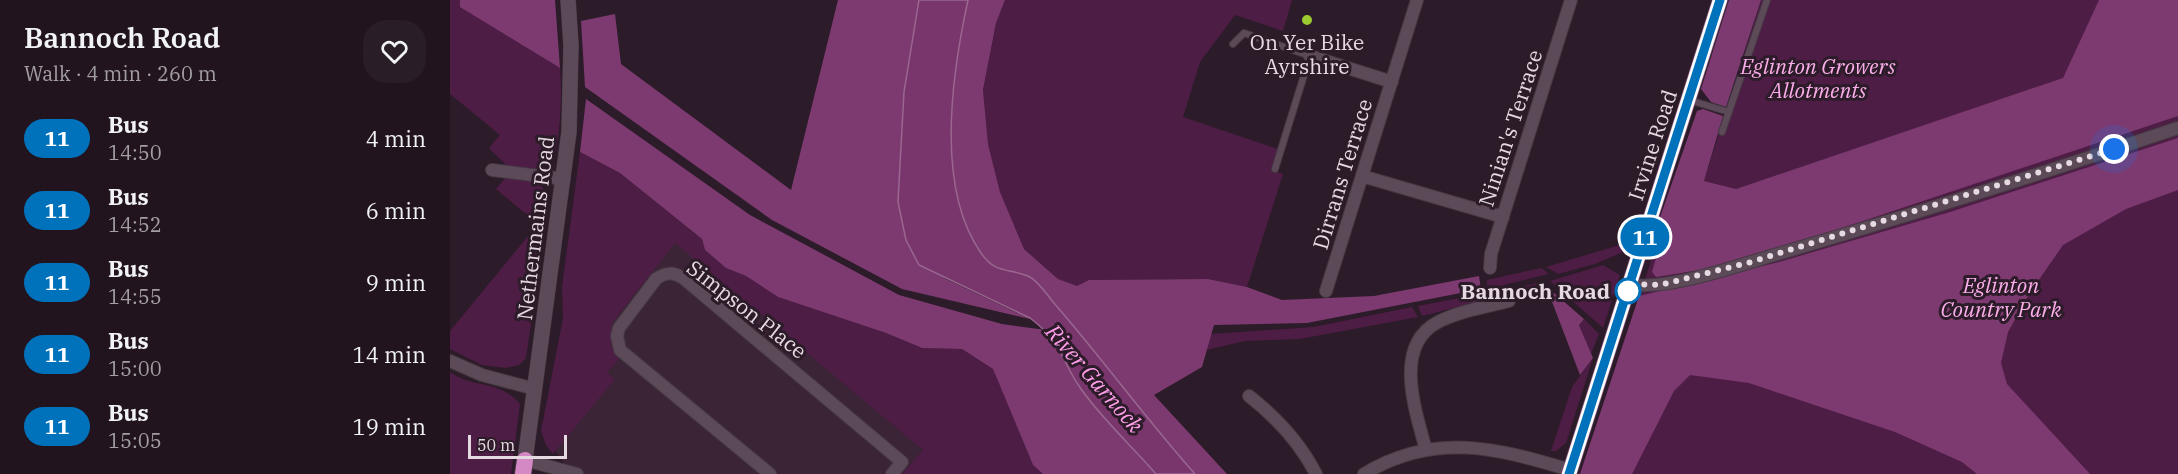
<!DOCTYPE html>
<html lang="en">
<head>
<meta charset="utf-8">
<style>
  :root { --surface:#21141e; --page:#291d27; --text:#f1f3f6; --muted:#a29ea4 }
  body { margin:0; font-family:"IBM Plex Serif",serif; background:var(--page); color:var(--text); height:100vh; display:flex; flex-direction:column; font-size:22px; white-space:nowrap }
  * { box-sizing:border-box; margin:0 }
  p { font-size:20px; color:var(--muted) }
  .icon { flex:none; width:33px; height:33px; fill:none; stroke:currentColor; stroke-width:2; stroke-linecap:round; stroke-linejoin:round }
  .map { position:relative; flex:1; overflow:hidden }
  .sheet { display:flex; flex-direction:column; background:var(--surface); width:450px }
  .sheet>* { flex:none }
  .badge { padding:0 12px; border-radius:20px; font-size:21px; line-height:39px }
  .scale { position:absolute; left:18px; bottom:15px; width:99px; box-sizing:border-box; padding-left:6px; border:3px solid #e5d9e2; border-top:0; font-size:16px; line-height:21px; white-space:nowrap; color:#e5d9e2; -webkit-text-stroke:4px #2c1b28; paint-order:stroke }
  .you { position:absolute; width:30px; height:30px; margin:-15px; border:4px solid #fff; border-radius:50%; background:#1a73e8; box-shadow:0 0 0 9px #1a73e833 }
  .map>.badge { position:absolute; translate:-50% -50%; box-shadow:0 0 0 3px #fff }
  .round { display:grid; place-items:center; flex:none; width:63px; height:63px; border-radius:24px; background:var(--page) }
  .headline { display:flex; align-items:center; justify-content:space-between; height:102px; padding:0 24px }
  h1 { font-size:28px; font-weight:600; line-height:45px }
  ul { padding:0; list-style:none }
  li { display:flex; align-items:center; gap:18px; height:72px; padding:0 24px }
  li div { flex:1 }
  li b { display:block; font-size:22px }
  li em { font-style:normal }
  li .badge { min-width:66px; font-weight:700; text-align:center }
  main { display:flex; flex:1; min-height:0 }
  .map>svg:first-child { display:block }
  .built { fill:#3a2435 }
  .green { fill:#4e1d45 }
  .forest { fill:#7d3a70 }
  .water { fill:#79366c; stroke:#99678f; stroke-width:1.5 }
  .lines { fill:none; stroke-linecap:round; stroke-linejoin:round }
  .service-casing { stroke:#463943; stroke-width:8 }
  .minor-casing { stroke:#463943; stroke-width:14 }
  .secondary-casing { stroke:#463943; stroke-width:16 }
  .primary-casing { stroke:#463943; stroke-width:16 }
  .trunk-casing { stroke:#463943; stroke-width:18 }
  .service { stroke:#5d4a59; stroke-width:6 }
  .minor { stroke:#5d4a59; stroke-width:12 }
  .secondary { stroke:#5d4a59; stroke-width:15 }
  .primary { stroke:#b678a9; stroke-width:15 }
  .trunk { stroke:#d488c4; stroke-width:16 }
  .line-casing { stroke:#fff; stroke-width:14 }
  .line { stroke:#0072bc; stroke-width:9 }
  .walk { stroke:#e5d9e2; stroke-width:6; stroke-dasharray:0 10.8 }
  .poi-dot { fill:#9dca31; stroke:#2c1b28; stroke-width:2 }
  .stop-dot { fill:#fff; stroke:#0072bc; stroke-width:3 }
  .labels { text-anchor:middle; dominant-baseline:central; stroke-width:6; stroke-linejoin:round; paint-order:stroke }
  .poi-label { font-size:21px; fill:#e5d9e2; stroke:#2c1b28 }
  .park-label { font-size:21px; font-style:italic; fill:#fbade9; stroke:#2c1b28 }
  .street-label { font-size:21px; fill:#e5d9e2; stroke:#2c1b28 }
  .stop-label { font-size:21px; font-weight:bold; fill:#e5d9e2; stroke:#2c1b28; text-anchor:end }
  .water-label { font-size:22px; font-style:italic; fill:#fe9ee9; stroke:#2c1b28 }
</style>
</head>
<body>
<main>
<section class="sheet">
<div class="headline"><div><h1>Bannoch Road</h1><p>Walk · 4 min · 260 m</p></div><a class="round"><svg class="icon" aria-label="heart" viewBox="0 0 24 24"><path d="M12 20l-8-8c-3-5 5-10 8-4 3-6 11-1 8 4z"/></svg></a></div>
<ul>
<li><span class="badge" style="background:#0072bc;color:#fff">11</span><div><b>Bus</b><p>14:50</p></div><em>4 min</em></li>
<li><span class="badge" style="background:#0072bc;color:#fff">11</span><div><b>Bus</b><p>14:52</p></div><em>6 min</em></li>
<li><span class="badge" style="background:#0072bc;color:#fff">11</span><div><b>Bus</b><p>14:55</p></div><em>9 min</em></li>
<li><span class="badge" style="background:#0072bc;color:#fff">11</span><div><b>Bus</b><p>15:00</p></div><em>14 min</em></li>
<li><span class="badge" style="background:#0072bc;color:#fff">11</span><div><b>Bus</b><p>15:05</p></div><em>19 min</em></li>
</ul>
</section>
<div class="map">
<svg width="1728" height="474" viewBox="0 0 1728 474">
  <rect width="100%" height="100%" fill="#2c1b28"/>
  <!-- built -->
  <path class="built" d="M220,238l254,212 -22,24h-330l-19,-26 14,-80z"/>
  <!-- green -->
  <g class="green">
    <path d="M0,0h10l1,7 99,61c2,16 2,96 -15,102 -8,3 -24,1 -33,1l-23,-23 11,-13 -50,-41z"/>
    <path d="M555,0h287l-9,31 -48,-16 -35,47 -17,55 95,32 -7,21 12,4 -36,113 -39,-8 -119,1 -12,7 -19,-8 -34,-30 -24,-57 -12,-48 -5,-53 13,-68z"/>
    <path d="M1311,0h417v474h-598l73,-219 400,-173 -317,107 -32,-8z"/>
    <path d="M130,152l40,21 82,66 3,11 21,18 20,8 32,21 108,36 36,15 40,1 31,20 40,96 10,9h-141l21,-24 -248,-207 -63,80 -1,22 8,14 -12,14 8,6 -62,75 -7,-9 -5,-14 22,-113 -1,-31z"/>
    <path d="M57,176l28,6 6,3 5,9 2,19 -17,75 1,29 -6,41 -7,7 -13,3 -24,-3 -32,-16v-18l88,-107 -42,-35z"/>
    <path d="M1176,243l-3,9 -28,12 -37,10 -12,-7z"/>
    <path d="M1153,265l17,10 -17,53 -53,-47z"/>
    <path d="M1091,268l8,6 -62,15v-9z"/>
    <path d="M1093,282l1,3 -122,31 -4,-10z"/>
    <path d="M962,307l6,10 -118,22 -55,2 -39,9 5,-16 103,-7z"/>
    <path d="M1134,319l15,15 -8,20 -12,-29z"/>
    <path d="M1143,358l-27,85 -10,8h-5l21,-64z"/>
    <path d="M0,372c23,17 49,7 70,32l-9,70h-61z"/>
  </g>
  <!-- forest -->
  <g class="forest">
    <path d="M10,0h95l5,68 -100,-61z"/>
    <path d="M388,0h81l-15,92 -6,110 46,76 86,41 -128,-30 -130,-69 -187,-133 -4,-66 34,-7 6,50 170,126z"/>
    <path d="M518,0h37l-9,23 -13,67 5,54 12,48 24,57 34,30 19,7 12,-6 119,-1 39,8 35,13 92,-4 105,-20 2,13 -174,34 -93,2 -12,42 -48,28 73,79h-32c-55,-61 -106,-125 -158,-188 -16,-20 -39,-8 -56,-33 -46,-66 -29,-180 -13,-253z"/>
    <path d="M1279,0h32l-35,107 -15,-5 -10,-13z"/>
    <path d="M1649,0h79v116l-360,120 -100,31 -62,10 -4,-5 9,-31 9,-16 -12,-2 39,-112 6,-2 20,7 -19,65 32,8 327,-111z"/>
    <path d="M136,99l164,116 149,80 103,29 44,6 15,19 18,37 77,88h-113l-10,-9 -40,-96 -31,-20 -40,-1 -36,-15 -108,-36 -32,-21 -20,-8 -21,-18 -3,-11 -82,-66 -40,-21z"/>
    <path d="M1728,138v52l-52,19 -63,36 -34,49 -21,38 -7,31 6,21 83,90h-113l-15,-12 -67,-30 -146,-49 -59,-8 -16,16 -42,83h-52l59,-178 140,-34 171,-50z"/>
    <path d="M1096,286l38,33 -5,6 14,33 -13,17z"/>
  </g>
  <!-- water -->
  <path class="water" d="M469,0h49c-16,73 -33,188 13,253 14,21 27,15 47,23 9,4 19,18 25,26 49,56 92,116 142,172h-39c-24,-28 -57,-58 -77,-88 -20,-30 -16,-43 -49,-68l-111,-53 -13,-25 -8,-38 6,-110z"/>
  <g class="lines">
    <defs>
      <g id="service">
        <path d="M783,44l11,-11 66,23 -35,113"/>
        <path d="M1239,100l40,12"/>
        <path d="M1272,132l45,-132"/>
      </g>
      <g id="minor">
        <path d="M860,56l82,26"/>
        <path d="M42,170l72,9"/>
        <path d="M912,176l141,41"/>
        <path d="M1040,268l1,-14 80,-254"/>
        <path d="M1180,284c35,8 115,-21 151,-31 133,-39 266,-81 397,-125"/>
        <path d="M876,291l91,-291"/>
        <path d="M0,361l32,14 53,14"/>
        <path d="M799,396c27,21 51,47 67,78"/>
        <path d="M976,450c-10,-38 -34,-104 12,-128 21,-11 48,-15 71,-21"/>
        <path d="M75,460l52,14"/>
        <path d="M320,474l-150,-124 -3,-14 2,-8 37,-49c10,-7 17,-7 27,-1l219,184 -10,12"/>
        <path d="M914,474c70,-43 133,-26 206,-4"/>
      </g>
      <path id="secondary" d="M75,460l44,-328 2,-87 -3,-45"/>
      <path id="primary" d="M1119,474l151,-474"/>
      <path id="trunk" d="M73,474l2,-14"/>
    </defs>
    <!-- service casing -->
    <use href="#service" class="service-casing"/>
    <!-- minor casing -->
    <use href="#minor" class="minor-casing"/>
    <!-- secondary casing -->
    <use href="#secondary" class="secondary-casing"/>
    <!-- primary casing -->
    <use href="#primary" class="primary-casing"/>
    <!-- trunk casing -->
    <use href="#trunk" class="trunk-casing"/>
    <!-- service -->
    <use href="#service" class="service"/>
    <!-- minor -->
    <use href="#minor" class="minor"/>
    <!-- secondary -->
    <use href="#secondary" class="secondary"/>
    <!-- primary -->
    <use href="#primary" class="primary"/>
    <!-- trunk -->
    <use href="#trunk" class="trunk"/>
  </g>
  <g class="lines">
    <defs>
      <path id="line" d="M1119,474l151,-474"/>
    </defs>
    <!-- line casing -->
    <use href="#line" class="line-casing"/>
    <!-- line -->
    <use href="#line" class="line"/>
    <!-- walk -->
    <path class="walk" d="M1178,291l2,-7 30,1 91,-23 363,-113"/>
  </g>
  <!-- markers -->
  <circle class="poi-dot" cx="857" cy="20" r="6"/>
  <circle class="stop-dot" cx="1178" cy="291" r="12"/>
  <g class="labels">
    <!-- poi labels -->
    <g class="poi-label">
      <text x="857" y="42">On Yer Bike<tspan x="857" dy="24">Ayrshire</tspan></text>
    </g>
    <!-- park labels -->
    <g class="park-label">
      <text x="1368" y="66">Eglinton Growers<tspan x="1368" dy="24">Allotments</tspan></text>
      <text x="1551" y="285">Eglinton<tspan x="1551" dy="24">Country Park</tspan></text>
    </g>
    <!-- street labels -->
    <g class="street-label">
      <text transform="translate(1060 128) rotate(-72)">Ninian's Terrace</text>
      <text transform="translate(1202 145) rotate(-72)">Irvine Road</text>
      <text transform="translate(892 174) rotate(-73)">Dirrans Terrace</text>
      <text transform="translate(85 228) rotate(-83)">Nethermains Road</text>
      <text transform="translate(297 309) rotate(38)">Simpson Place</text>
    </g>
    <!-- stop labels -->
    <g class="stop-label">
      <text x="1160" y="291">Bannoch Road</text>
    </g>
    <!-- water labels -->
    <g class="water-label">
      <text transform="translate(645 378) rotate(49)">River Garnock</text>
    </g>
  </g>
</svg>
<div class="scale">50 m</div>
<div class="you" style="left:1664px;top:149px"></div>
<b class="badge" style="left:1195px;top:237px;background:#0072bc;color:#fff">11</b>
</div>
</main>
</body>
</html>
